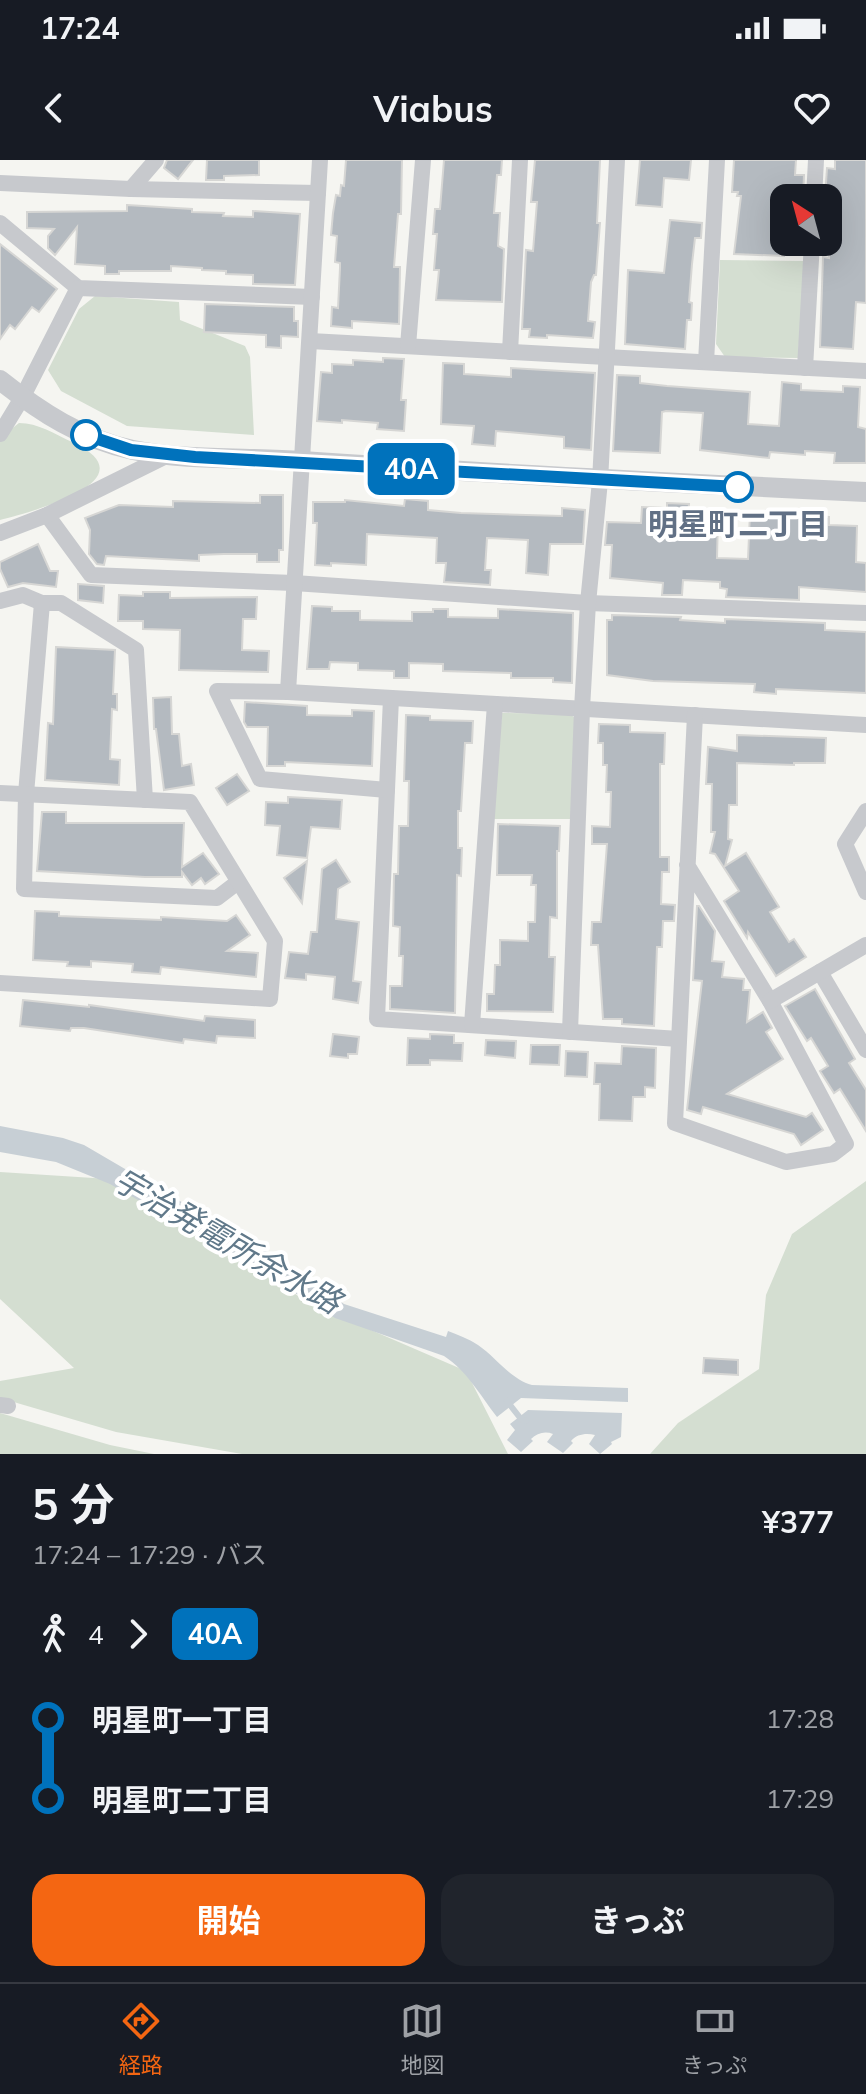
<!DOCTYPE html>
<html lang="ja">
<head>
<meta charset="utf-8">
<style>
  :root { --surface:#171b24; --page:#20242c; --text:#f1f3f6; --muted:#9ea1a6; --line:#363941; --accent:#f46612 }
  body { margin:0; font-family:Mulish,"Noto Sans JP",sans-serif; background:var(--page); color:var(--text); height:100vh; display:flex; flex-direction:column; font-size:30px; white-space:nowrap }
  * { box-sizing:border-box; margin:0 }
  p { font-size:26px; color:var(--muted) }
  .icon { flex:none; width:44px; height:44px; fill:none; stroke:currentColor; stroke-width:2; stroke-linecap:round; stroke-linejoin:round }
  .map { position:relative; height:1294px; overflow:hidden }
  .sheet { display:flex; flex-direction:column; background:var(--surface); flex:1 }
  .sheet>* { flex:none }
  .badge { padding:0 16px; border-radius:12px; font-size:28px; line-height:52px }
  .needle { width:52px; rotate:324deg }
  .controls { position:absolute; left:770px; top:24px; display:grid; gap:16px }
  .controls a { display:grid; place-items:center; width:72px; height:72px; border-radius:16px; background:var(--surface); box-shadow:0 8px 32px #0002; font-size:40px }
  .map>.badge { position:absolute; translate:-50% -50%; box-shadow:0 0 0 4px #fff }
  .legs { display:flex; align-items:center; gap:12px; height:88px; padding:0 32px; font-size:26px }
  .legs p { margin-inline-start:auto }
  .headline { display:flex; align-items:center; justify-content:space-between; height:136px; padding:0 32px }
  h1 { font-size:44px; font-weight:700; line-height:60px }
  .cta { display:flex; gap:16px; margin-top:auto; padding:16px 32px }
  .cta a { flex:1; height:92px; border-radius:24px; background:var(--accent); color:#fff; font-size:32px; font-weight:700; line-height:92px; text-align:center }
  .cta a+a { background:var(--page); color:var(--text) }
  ul { padding:0 32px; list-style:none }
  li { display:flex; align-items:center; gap:28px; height:80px; font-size:30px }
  li i { display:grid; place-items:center; width:12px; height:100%; margin:0 10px; background:currentColor }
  li i::after { content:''; width:20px; height:20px; margin:-10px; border:6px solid; border-radius:50%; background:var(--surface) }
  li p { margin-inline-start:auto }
  li:first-child i { background:linear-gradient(#0000 50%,currentColor 0) }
  li:last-child i { background:linear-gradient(currentColor 50%,#0000 0) }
  .status { display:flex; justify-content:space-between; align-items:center; height:56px; padding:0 40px; background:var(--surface); direction:ltr }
  .status svg { height:22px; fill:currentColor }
  header { display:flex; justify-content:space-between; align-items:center; height:104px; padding:0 32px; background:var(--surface); font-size:36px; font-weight:700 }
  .tabs { display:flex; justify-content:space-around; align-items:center; height:112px; border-top:2px solid var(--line); background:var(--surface); font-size:22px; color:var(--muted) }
  .tabs a { display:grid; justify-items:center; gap:4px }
  .tabs .current { color:var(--accent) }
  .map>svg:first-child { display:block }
  .green { fill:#d4ded1 }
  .water { fill:#c7cfd5 }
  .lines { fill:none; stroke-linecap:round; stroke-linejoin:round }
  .stream { stroke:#c7cfd5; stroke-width:6 }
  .building { fill:#b4bac0; stroke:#d6d6d4; stroke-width:2 }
  .minor { stroke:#c7c9cd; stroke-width:16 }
  .tertiary { stroke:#c7c9cd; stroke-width:20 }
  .line-1-casing { stroke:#fff; stroke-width:18 }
  .line-1 { stroke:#0072bc; stroke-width:12 }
  .stop-1-dot { fill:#fff; stroke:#0072bc; stroke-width:4 }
  .labels { text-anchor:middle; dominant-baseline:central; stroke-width:8; stroke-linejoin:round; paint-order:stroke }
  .stop-label { font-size:30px; font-weight:bold; fill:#617085; stroke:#fff }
  .water-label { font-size:32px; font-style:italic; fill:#61798a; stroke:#fff }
</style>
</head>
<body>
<div class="status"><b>17:24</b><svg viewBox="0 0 49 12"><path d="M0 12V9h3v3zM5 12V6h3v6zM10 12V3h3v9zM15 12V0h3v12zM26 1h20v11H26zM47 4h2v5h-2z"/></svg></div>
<header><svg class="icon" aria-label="back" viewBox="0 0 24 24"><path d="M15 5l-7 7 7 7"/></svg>Viabus<svg class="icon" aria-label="heart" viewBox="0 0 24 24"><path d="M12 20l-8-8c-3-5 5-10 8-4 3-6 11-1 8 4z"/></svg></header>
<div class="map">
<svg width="866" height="1294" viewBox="0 0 866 1294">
  <rect width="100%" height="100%" fill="#f5f5f1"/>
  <!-- green -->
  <g class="green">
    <path d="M720,100l84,1 -6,97 -73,-1 -9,-13z"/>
    <path d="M95,136l84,6 1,18 65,26 5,11 4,78 -127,-9 -66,-35 -13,-21 31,-61z"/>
    <path d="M19,263c19,0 36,11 53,19 82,38 -41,70 -72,78v-78l5,-8z"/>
    <path d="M502,553l68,1 11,9 -3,96h-86z"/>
    <path d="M0,1012l109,7 204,126 153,66 42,83h-266l-126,-22 -116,-34v-17l74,-13 -74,-69z"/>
    <path d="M866,1021v273h-216l28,-31 81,-54 7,-74 26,-61z"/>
    <path d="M0,1253l110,32 44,9h-154z"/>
  </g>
  <!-- water -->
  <g class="water">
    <path d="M0,966l63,12 21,7 185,108 75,51 102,33 2,-6c10,4 21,8 30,14 19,13 32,34 54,40l96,3v14l-107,-4 -24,19c-17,-22 -30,-46 -53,-61l-109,-38 -97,-61 -128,-73 -54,-22 -56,-10z"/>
    <path d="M528,1250l94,3 -1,24 -10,5 1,2 -12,10 -11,-10 6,-9c-9,-2 -18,-1 -24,6l2,2 -10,10 -16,-11 6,-8c-8,-3 -16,-1 -22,5l2,2 -12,11 -14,-12 8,-10 -5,-6z"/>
  </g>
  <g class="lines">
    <!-- stream -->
    <path class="stream" d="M507,1241l14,18 5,2"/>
  </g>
  <!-- building -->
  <g class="building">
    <path d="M167,0h26l-15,19 -14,-11z"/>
    <path d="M207,0h52v15l-35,1v4h-18z"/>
    <path d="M346,0h56l-1,54h-3l-4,53h6l-1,57 -47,-3v7l-21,-2 1,-19 6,1 2,-40v-5l-5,-1 2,-26 -6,-1 2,-22 3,-18 4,1 1,-11 3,1z"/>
    <path d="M444,0h58l-1,15h-4l-3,38h6l-2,33 6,3 -2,53 -66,-2 3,-30h-5l3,-36h-4l2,-25h5z"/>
    <path d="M535,0h65l-3,63h3l-4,52h-2l-3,7 -3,39 7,1 -2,16 -46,-3v3l-18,-1 1,-8h-8l4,-79 7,1 4,-49h-6z"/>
    <path d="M640,0h51l-2,20 -25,-2 -2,29 -26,-2z"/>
    <path d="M734,0h62l-1,15h9l-1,22 -19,1v58l-50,-2 7,-58h-4l1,-4h-6z"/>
    <path d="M835,0h31v143l-10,-1 -3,47 -33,-2 3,-90 6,1 2,-30h-3v-30h-3l2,-30 8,1z"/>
    <path d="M127,45l65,4v3l32,1 -1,3 30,1v-6l47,3 -5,71 -42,-1v-9l-27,-1v-3l-24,-1v-2l-31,-2v5h-52v3h-14v-8l-30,-2 2,-37 -22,28 -7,-7v-12l6,-7 -27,-1v-16l100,-1z"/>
    <path d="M670,60l32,3 -1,15h-6l-3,26 -3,38 3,1 -1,17h-4l-2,29 -60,-5 3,-74 36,3z"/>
    <path d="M0,84l57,45 -18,23 -7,-5 -17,22 -5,-4 -10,14z"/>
    <path d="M205,144l89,3v14h4v16l-17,-1v12l-15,-1v-12l-62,-3z"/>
    <path d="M383,198l21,1 -3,41h5l-2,31 -27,-2 1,-6 -36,-3v3l-25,-2 4,-49 11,1v-9l21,1v-5l30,2z"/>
    <path d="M443,203l21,1v10l47,3v-9l84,5 -4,77 -27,-2v-11l-68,-6 -1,15 -23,-2 2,-18 -33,-2z"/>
    <path d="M617,215l23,1v7l27,3 83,6 -2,32 31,2 3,-44 19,2v6l42,2v-6l17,1 -2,40 8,2v34h-32l1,-10 -30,-2v4l-35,-3 -1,6 -69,-8 3,-37 -37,-2 -4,1 -2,41 -47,-2z"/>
    <path d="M260,335h23v55h-4v12h-22v-8h-33l-25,1v6l-93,-5 -2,9 -7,-1 -8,-10 1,-24 -5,-12 34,-13 54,2v-6l87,2z"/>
    <path d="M405,339l23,2v9l33,3 101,3v-8l23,2 -2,34h-33l-2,31 -22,-2 2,-33 -41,-2 -2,32h6l-1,15 -46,-3 2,-19h-10l1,-25 -70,-4 -1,31 -35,-2v3l-16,-1 2,-42h-4v-21h32v-2l59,6z"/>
    <path d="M667,343l22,1 -1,12 30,2 -1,40 31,1 2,-46 79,4v8l28,1 -1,36 10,1v29l-67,-5v13l-73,-3 1,-8 -7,-1v-6l-37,-2 -1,15h-20l1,-12 -53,-5 2,-33h-7l2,-23 34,1 1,-16 25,1z"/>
    <path d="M38,384l12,27h8l-2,16 -33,-4 -15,4 -8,-18v-7z"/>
    <path d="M78,424l26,2 -1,17 -25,-3z"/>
    <path d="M143,432h27v6l87,-1 -1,22h-13l-1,31 27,1 -1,21 -89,-2 1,-40 -37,-1v-8h-25l1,-26 24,1z"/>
    <path d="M312,446l20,1v4h28v9l52,1v-9h21v-3h15v8l50,1v-9l75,4 -1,70 -19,-1v-4h-42v-5l-68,-2v-7l-34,-1v15h-15v-7l-36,-1v-7l-28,-1 -1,7h-22z"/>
    <path d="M612,455l69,2 -1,3 45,3v-4l100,4v7l41,2v61l-90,-4v5l-22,-2 1,-8 -102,-3 -46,-6v-55h5z"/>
    <path d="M56,487l59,3 -2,44h4v16l-5,-1 -2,50 10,1 -1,25 -74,-5 3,-57 5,1z"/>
    <path d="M171,537l1,37h7l3,32 9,-2 3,21 -30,5 -8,-61h-2l-1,-31z"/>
    <path d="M245,542l62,4v9l45,1v-6l22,1 -2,55 -87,-4v4h-18l1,-39h-21l-3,-5z"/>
    <path d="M406,555l24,1v4l43,1 -1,22h-7l-4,68h-3v37h4l-1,28 -4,-1 -2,138 -65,-4v-23h12l1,-30h-4l1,-29 -7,-1 1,-52h4l1,-48h9l1,-45h-5z"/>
    <path d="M599,564l31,1v7l35,1 -1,31h-4v93h9v15h-7l-1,32 14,1 -1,16h-11l-1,26h-5l-3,79 -32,-2v-5h-19l-5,-74h-7l1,-23h9l6,-78h-15v-18l18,1 1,-35h-5l1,-27h-4v-22h-5z"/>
    <path d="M737,575l89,3 -1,25h-31v2l-57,-2v42h-8l-1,34 4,1 -7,26 21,-13 33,54 -9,5 19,30 5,-3 12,18 -30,19 -28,-44 -1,6 -23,-37 15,-10 -24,-37 -5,-1 5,-21h-4l1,-48h-6l2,-37 29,4z"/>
    <path d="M237,614l12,17 -22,14 -11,-17z"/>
    <path d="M288,637l54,3 -2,29 -29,-2 -4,31 -30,-3 3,-29 -15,-1 1,-23 22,1z"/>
    <path d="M42,652h24v11h118l-2,44 21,-14 16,21 -14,10 -4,-6 -9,7 -10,-13v5h-37l-108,-6z"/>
    <path d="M498,664l62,2 -1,25h-2v67l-7,-1 -1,40h6l-2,55 -66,-1v-17h7l1,-29h5v-25l28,1v-19h7l1,-37h-5l1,-10h-35z"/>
    <path d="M336,700l14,22 -12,7 -2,30 23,3 -6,59 8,1 -3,21 -25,-4 2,-22 -29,-3v6l-21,-2 4,-26 19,2 3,-22h6l5,-63z"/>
    <path d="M307,701l-5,42 -18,-25z"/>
    <path d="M697,746h2l16,25 -3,30 12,1 -2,15 22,2 -1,11h7l-3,32 16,-10 9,16 -6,4 17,27 -56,35 79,23 6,-4 11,17 -22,15 -7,-11 -91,-27 -2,7 -14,-4 15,-129 -9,-1z"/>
    <path d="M35,751l24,1v4l102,4v-3l66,4 9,-6 14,20 -23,16 31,2 -2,24 -95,-10 -1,7 -28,-2 1,-8 -42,-3v6l-24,-1 1,-4 -35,-2z"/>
    <path d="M815,829l40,70 -6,4 17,27v41l-26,-42 -6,4 -14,-22 8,-5 -17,-28 -4,3 -22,-35z"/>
    <path d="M23,840l66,7v-2l115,16 1,-5 50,4v18l-38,-2 -1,7 -32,-4 -1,4 -99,-15h-13l-1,3 -50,-5z"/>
    <path d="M333,874l26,3 -2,17h-9v4l-18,-2z"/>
    <path d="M430,874l24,1v8h9l-1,18 -32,-1v5h-23l1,-27 22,1z"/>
    <path d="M486,880l30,1 -1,17 -30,-3z"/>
    <path d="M531,885h29l-1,20 -29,-1z"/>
    <path d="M622,886l34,2 -1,40 -10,-1v10h-12l-1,24 -33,-1 1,-36h-6l1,-21 26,1z"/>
    <path d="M566,891l22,1 -1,25 -22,-1z"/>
    <path d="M704,1198l34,2v15l-35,-2z"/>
  </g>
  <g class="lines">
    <!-- minor -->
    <g class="minor">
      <path d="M0,23l131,6 187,4"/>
      <path d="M131,29l25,-29"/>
      <path d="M814,38l2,-38"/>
      <path d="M0,63l78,65 234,9"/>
      <path d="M310,181l556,30"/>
      <path d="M408,186l15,-186"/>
      <path d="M510,192l10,-192"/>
      <path d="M706,202l11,-202"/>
      <path d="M805,208l7,-126"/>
      <path d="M0,274l22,-36 56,-110"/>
      <path d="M47,355l44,60 203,8 294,20 278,10"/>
      <path d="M0,373l47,-18 121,-60"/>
      <path d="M0,441l23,-6 19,8h19l75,47 9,150"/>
      <path d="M42,443l-16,191 -2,95 193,9 21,-16"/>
      <path d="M288,532l32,-532"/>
      <path d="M391,538l-14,321 302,20"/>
      <path d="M387,630l-127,-11 -43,-88 71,1 578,33"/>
      <path d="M0,633l190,9 85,139 -5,58 -270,-16"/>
      <path d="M866,651l-21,33 21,48"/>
      <path d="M687,705l83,136 76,143 -13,10 -47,8 -111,-39 20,-408"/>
      <path d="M820,812l46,78"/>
      <path d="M770,841l96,-56"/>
      <path d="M472,865l23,-321"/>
      <path d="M570,872l12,-323 6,-106 12,-122 17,-321"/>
      <path d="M0,1245l8,1"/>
    </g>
    <!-- tertiary -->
    <path class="tertiary" d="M0,220c39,31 83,60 133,70 55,11 113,7 169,11 188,13 376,22 564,31"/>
  </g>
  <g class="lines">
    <defs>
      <path id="line-1" d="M86,275l45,15 64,7 543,30"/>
    </defs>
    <!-- line-1 casing -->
    <use href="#line-1" class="line-1-casing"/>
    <!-- line-1 -->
    <use href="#line-1" class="line-1"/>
  </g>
  <!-- markers -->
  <g class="stop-1-dot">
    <circle cx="86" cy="275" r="14"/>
    <circle cx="738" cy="327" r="14"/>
  </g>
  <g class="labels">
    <!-- stop labels -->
    <g class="stop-label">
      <text x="738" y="364">明星町二丁目</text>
    </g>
    <!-- water labels -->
    <g class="water-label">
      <text transform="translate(228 1080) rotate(30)">宇治発電所余水路</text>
    </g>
  </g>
</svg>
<div class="controls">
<a><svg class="needle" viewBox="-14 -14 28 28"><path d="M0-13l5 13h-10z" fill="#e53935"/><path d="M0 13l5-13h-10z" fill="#9ea1a6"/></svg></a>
</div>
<b class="badge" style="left:411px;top:309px;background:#0072bc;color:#fff">40A</b>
</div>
<section class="sheet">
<div class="headline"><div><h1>5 分</h1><p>17:24 – 17:29 · バス</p></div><b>¥377</b></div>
<div class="legs"><svg class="icon" aria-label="walk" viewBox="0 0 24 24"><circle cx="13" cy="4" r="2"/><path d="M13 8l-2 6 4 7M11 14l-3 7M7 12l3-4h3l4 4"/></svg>4<svg class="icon" aria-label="forward" viewBox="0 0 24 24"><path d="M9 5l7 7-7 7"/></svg><b class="badge" style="background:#0072bc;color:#fff">40A</b></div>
<ul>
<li><i style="color:#0072bc"></i><b>明星町一丁目</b><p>17:28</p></li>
<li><i style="color:#0072bc"></i><b>明星町二丁目</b><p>17:29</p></li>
</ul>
<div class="cta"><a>開始</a><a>きっぷ</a></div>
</section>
<nav class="tabs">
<a class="current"><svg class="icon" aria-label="directions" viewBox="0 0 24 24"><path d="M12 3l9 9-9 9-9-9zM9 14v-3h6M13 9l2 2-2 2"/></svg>経路</a>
<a><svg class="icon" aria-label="map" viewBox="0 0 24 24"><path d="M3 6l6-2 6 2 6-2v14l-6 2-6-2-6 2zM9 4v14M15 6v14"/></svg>地図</a>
<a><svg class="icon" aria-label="tickets" viewBox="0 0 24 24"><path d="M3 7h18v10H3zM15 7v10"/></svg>きっぷ</a>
</nav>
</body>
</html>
